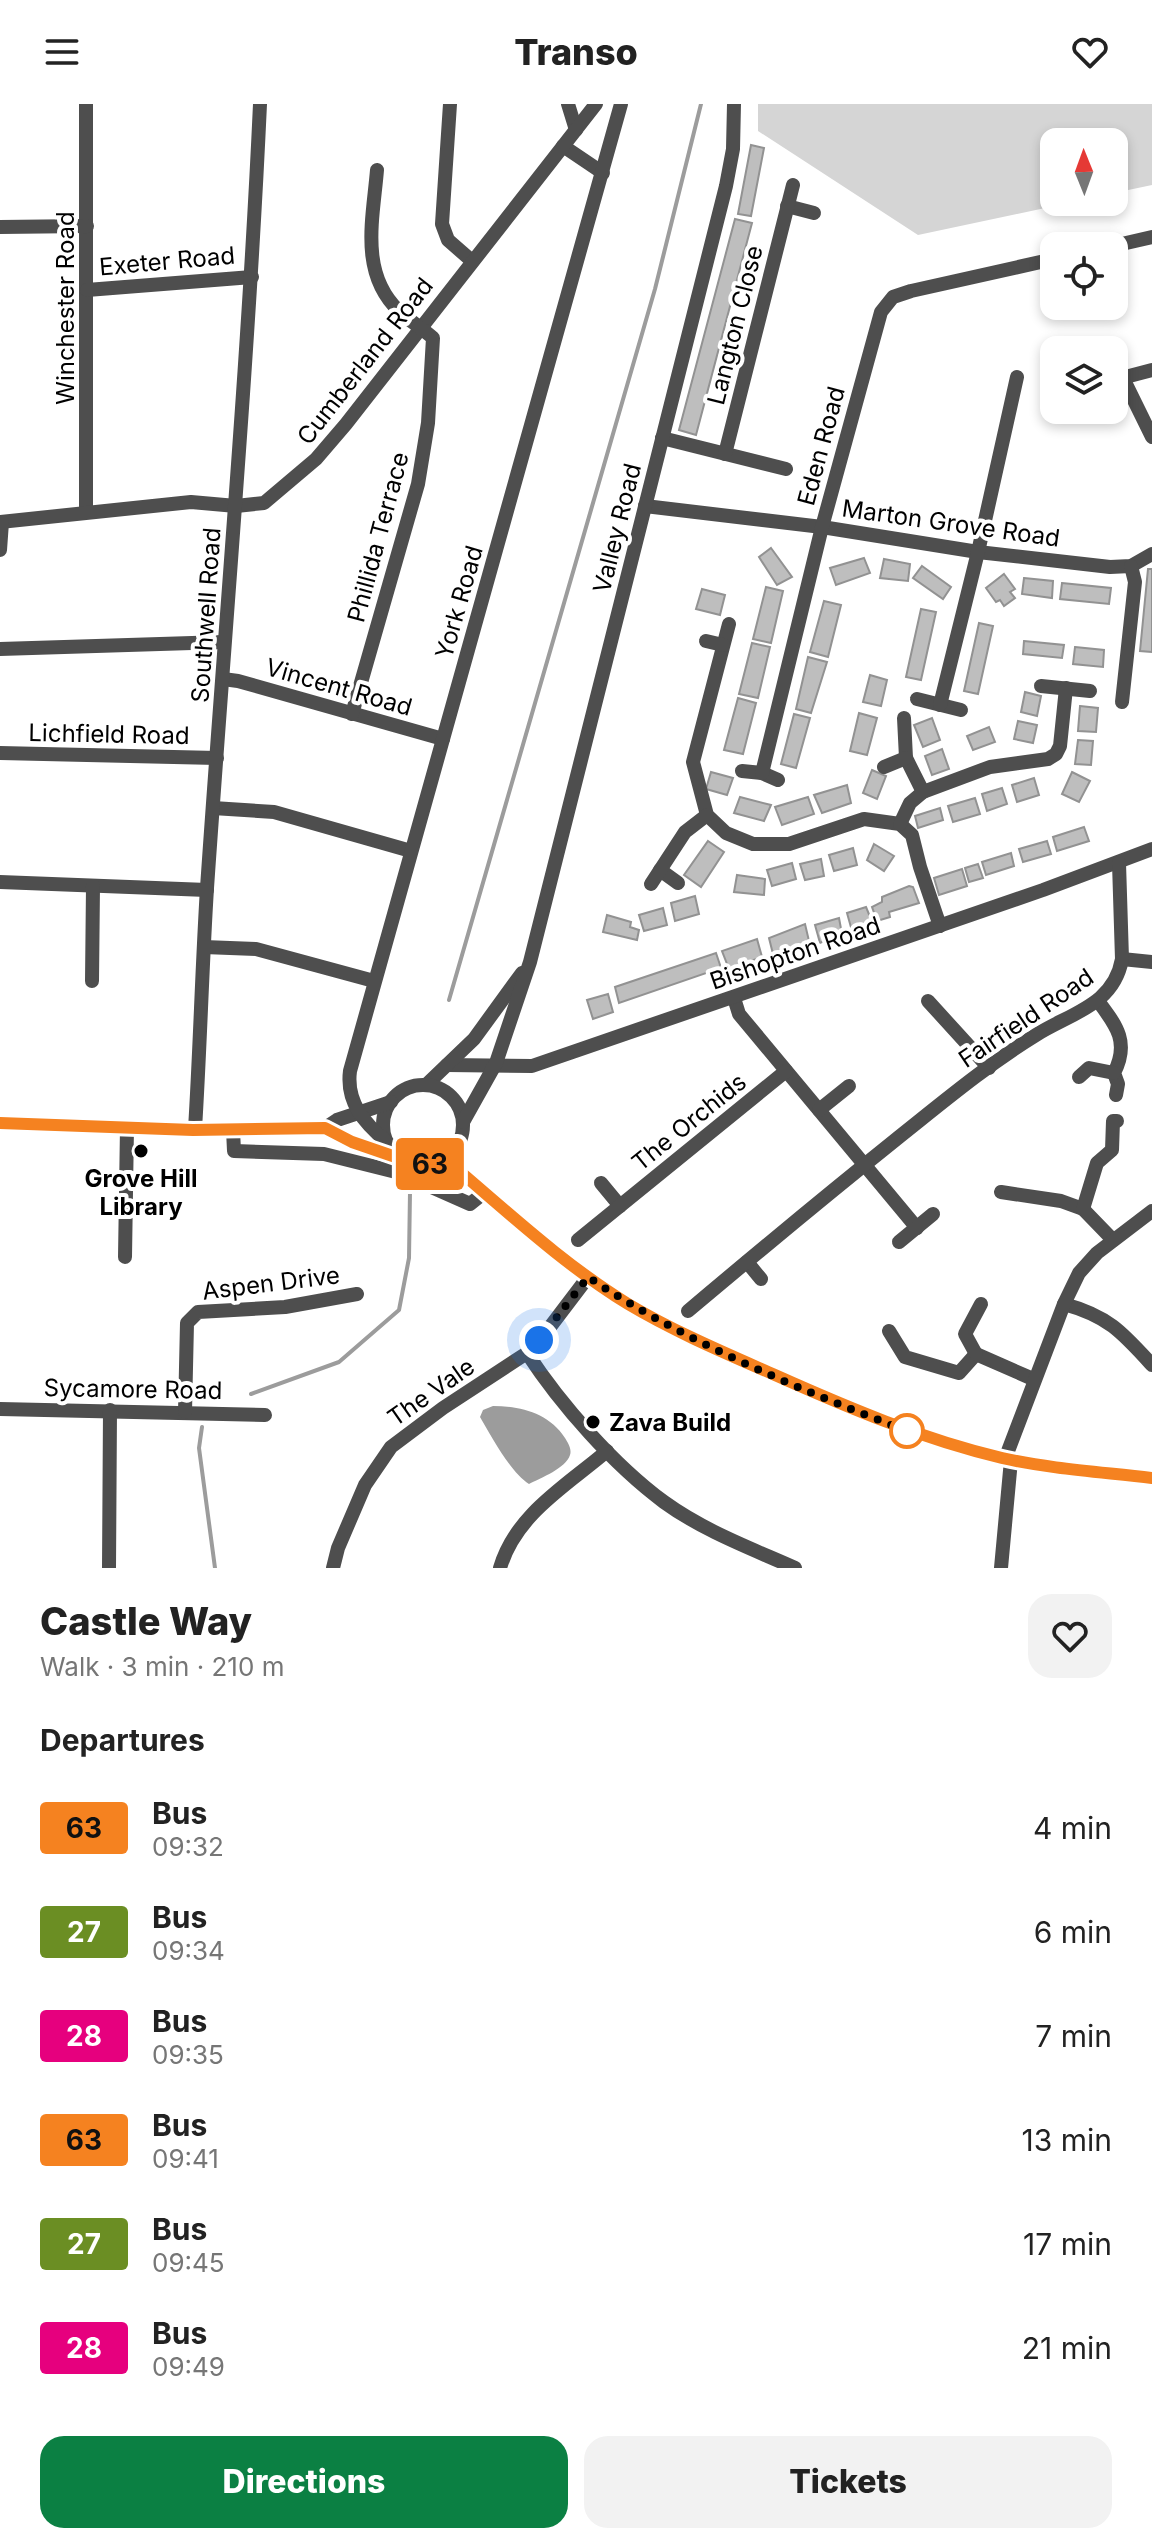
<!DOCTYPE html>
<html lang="en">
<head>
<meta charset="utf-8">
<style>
  :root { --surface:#fff; --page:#f2f2f2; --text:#222; --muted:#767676; --accent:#0b8043 }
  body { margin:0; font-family:Inter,sans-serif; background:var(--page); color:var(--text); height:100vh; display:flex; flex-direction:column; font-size:30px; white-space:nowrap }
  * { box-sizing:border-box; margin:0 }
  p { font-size:26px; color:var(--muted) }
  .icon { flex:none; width:44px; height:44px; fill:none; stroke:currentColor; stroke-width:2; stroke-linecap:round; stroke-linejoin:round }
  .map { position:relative; height:1464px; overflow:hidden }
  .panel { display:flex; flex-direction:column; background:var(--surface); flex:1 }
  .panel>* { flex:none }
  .badge { padding:0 16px; border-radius:6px; font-size:28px; line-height:52px }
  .needle { width:52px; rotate:359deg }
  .controls { position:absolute; left:1040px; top:24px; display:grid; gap:16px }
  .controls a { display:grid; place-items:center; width:88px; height:88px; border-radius:16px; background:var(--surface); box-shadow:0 4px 12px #0003; font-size:40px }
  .you { position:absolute; width:40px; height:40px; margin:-20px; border:6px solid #fff; border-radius:50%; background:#1a73e8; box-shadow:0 0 0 12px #1a73e833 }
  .map>.badge { position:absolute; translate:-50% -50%; box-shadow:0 0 0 4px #fff }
  h2 { padding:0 40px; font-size:30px; line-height:72px }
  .round { display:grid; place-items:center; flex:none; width:84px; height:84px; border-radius:24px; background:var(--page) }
  .overview { display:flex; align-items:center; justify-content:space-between; height:136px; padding:0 40px }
  h1 { font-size:38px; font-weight:800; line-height:60px }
  .primary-button { display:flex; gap:16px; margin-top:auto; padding:16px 40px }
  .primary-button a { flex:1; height:92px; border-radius:24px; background:var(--accent); color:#fff; font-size:32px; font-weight:800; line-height:92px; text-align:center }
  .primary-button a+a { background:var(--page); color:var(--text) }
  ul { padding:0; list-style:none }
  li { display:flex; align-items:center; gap:24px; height:104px; padding:0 40px }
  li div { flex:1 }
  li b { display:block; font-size:30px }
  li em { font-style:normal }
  li .badge { min-width:88px; font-weight:700; text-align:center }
  header { display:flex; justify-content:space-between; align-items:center; height:104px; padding:0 40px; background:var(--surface); font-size:36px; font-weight:800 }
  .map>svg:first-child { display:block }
  .green { fill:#d5d5d5 }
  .water { fill:#9c9c9c }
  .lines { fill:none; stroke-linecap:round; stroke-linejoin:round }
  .stream { stroke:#9c9c9c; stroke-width:4 }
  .building { fill:#bebebe; stroke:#929292; stroke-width:2 }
  .minor { stroke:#4e4e4e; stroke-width:14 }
  .line-casing { stroke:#fff; stroke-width:18 }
  .line { stroke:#f58220; stroke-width:12 }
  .walk { stroke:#000; stroke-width:8; stroke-dasharray:0 14.4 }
  .poi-dot { fill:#000; stroke:#fff; stroke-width:3 }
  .stop-dot { fill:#fff; stroke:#f58220; stroke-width:4 }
  .labels { text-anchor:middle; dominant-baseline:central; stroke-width:8; stroke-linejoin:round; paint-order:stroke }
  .street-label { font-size:24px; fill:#000; stroke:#fff }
  .poi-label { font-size:24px; font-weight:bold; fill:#000; stroke:#fff }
</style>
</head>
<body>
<header><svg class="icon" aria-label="menu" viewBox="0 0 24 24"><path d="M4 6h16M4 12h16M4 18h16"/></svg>Transo<svg class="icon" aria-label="heart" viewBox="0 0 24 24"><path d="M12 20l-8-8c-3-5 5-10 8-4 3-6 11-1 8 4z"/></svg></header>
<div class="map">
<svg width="1152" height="1464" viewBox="0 0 1152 1464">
  <rect width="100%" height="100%" fill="#fff"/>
  <!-- green -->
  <path class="green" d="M758,0h394v81l-38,8v-51h-60v60h19l-155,33 -160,-104z"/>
  <!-- water -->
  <path class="water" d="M493,1302c27,0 56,7 72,32 3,5 7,11 5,17 -4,13 -29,23 -41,29 -18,-11 -38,-48 -49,-67l3,-7z"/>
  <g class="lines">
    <!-- stream -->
    <g class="stream">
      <path d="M449,896l206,-711 46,-185"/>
      <path d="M251,1290l88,-32 60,-52 10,-52 1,-66"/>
      <path d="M202,1323l-3,21 16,120"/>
    </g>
  </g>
  <!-- building -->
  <g class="building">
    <path d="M751,41l13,3 -13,68 -13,-2z"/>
    <path d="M735,115l17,4 -56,212 -17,-5z"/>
    <path d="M771,444l21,29 -15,8 -18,-28z"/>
    <path d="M864,454l6,15 -34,12 -6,-17z"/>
    <path d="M884,455l26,5 -2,17 -28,-3z"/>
    <path d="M922,462l29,21 -8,12 -30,-21z"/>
    <path d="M1148,465h4v83l-12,-1z"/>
    <path d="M1004,470l11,15 -5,3 5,6 -11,8 -4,-6 -4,2 -10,-14z"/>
    <path d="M1024,474l29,3 -1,17 -30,-4z"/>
    <path d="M1062,479l49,5 -2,16 -49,-5z"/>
    <path d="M766,483l17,4 -12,52 -18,-4z"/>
    <path d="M702,485l23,6 -5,20 -24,-6z"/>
    <path d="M824,497l17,4 -13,52 -18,-5z"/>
    <path d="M921,505l15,3 -15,68 -15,-3z"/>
    <path d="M979,519l14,3 -15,68 -14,-3z"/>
    <path d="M1024,537l40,4 -2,13 -39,-4z"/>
    <path d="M752,539l18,4 -12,51 -19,-4z"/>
    <path d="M1075,543l29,3 -1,17 -30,-3z"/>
    <path d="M808,553l19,5 -16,51 -15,-4z"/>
    <path d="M870,571l17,5 -6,26 -18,-4z"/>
    <path d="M1025,588l16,4 -4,20 -16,-4z"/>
    <path d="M738,594l18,5 -13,51 -19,-4z"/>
    <path d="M1080,602l18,2 -2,24 -18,-1z"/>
    <path d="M859,609l18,5 -10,37 -17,-4z"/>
    <path d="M794,610l16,4 -14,50 -15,-4z"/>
    <path d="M932,614l8,22 -17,7 -9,-22z"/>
    <path d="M1018,617l19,4 -4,18 -19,-4z"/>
    <path d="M989,623l6,15 -22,8 -6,-14z"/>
    <path d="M1078,636l15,1 -2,24 -16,-1z"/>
    <path d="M942,645l7,20 -17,6 -7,-19z"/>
    <path d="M872,666l14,6 -9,23 -14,-6z"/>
    <path d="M711,668l22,6 -6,17 -21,-6z"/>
    <path d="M1072,668l18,9 -11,21 -17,-8z"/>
    <path d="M1034,674l5,17 -22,7 -5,-17z"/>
    <path d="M847,681l4,18 -29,10 -8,-18z"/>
    <path d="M1002,684l5,16 -20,7 -5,-17z"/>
    <path d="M740,693l31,8 -7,16 -30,-8z"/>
    <path d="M808,693l6,17 -32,11 -7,-18z"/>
    <path d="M975,694l5,16 -27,8 -5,-16z"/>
    <path d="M940,704l3,12 -25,8 -3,-12z"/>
    <path d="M1084,723l5,14 -32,10 -4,-14z"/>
    <path d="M708,737l16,11 -23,35 -17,-12z"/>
    <path d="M1047,737l4,13 -28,8 -4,-13z"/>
    <path d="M874,740l20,12 -10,15 -17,-11z"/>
    <path d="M853,744l4,17 -23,6 -5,-16z"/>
    <path d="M1011,749l3,13 -28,9 -4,-13z"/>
    <path d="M821,755l3,17 -19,4 -5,-16z"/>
    <path d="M792,759l4,16 -24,7 -5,-16z"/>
    <path d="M978,760l5,14 -14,4 -4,-14z"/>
    <path d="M962,765l5,17 -28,9 -5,-17z"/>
    <path d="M737,771l28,4 -1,16 -30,-3z"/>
    <path d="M909,782l4,1 6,16 -30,9 1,5 -13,4 -5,-14 10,-5v-5z"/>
    <path d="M695,792l4,18 -24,7 -4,-18z"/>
    <path d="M866,803l7,17 -21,7 -5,-18z"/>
    <path d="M663,804l4,17 -23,6 -5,-16z"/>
    <path d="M607,811l24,7 -1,5 9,3 -2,10 -34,-8z"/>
    <path d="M839,814l3,16 -22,9 -5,-18z"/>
    <path d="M805,820l4,17 -36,13 -4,-16z"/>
    <path d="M757,835l5,18 -33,12 -7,-18z"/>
    <path d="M716,849l5,15 -102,35 -4,-16z"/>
    <path d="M608,890l5,18 -20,7 -6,-19z"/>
  </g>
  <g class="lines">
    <!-- minor -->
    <g class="minor">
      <path d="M86,0v408"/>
      <path d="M450,0l-8,120 6,16 24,21"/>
      <path d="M568,0l8,26"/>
      <path d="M563,42l40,27"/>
      <path d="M787,102l27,7"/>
      <path d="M0,123l87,-1"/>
      <path d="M1113,142l39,-9"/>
      <path d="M87,186l165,-13"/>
      <path d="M1123,274l29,59"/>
      <path d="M1114,276l38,-10"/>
      <path d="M662,334l124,31"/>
      <path d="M725,350l68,-269"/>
      <path d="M645,402l177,21 156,25 132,15 21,-1 21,-12"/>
      <path d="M0,418l191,-20 45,4 28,-3 52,-44 30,-35 250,-320"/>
      <path d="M0,446l2,-28"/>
      <path d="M729,520l-36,138 14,53 19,18 27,11h36l75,-25 36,5 12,11 8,32 20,59"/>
      <path d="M706,537l17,4"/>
      <path d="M0,545l224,-7"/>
      <path d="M223,575l15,2 205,58"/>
      <path d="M1041,582l49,5"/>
      <path d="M917,595l44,11"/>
      <path d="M1122,598l13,-120 -4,-16"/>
      <path d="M940,601l38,-153 39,-175"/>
      <path d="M352,610l66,-230 10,-61 5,-85c-10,-9 -23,-17 -34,-27 -40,-38 -26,-92 -22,-141"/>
      <path d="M904,614l2,40 17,34"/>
      <path d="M0,649l217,5"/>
      <path d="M884,663l22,-9"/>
      <path d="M742,667l20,2 16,7"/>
      <path d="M762,669l60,-246 59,-215 12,-15 18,-6 143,-32"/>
      <path d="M213,704l61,4 137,39"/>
      <path d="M900,720l10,-21 13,-11 67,-25 58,-8 8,-5 4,-8 6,-58"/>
      <path d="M660,766l18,13"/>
      <path d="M0,778l207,8"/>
      <path d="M651,780l34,-52 22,-17"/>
      <path d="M204,843l52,2 118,32"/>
      <path d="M1122,855l30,3"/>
      <path d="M92,877l1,-95"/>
      <path d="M734,894l5,16 178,214"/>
      <path d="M928,897l61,67"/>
      <path d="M1098,897c18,24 32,41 16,72l4,11 -2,11"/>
      <path d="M447,961l85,1 511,-176 109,-41"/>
      <path d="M1079,973l10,-9 25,5"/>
      <path d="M426,981l48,-46 48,-66"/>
      <circle cx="423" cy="1021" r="40"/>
      <path d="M819,1006l30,-24"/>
      <path d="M463,1018l33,-59 34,-101 196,-776 7,-37 1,-45"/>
      <path d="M0,1019l193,7 132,-2 27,14 47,15"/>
      <path d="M325,1024l12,-8 54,-18"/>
      <path d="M195,1025c5,-80 7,-161 12,-241 18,-262 41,-522 53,-784"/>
      <path d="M233,1026l1,21 90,3 76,19 4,-13"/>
      <path d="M387,1038c-23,-19 -41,-40 -37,-71l271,-967"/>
      <path d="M450,1051l7,14c54,46 109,97 171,135 48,29 101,51 152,74 74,32 148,66 228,81 47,10 96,13 144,19"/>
      <path d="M400,1069l70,31 15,-12"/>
      <path d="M601,1079l19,23"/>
      <path d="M1001,1088l60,9 22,8"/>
      <path d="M578,1136l208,-169"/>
      <path d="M1113,1136l-30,-31 14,-46 15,-13 1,-29h4"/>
      <path d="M899,1138l34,-28"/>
      <path d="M125,1153l2,-130"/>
      <path d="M747,1158l14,17"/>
      <path d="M1064,1200c44,12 58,28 88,61"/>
      <path d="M688,1207c70,-59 140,-117 211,-174 44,-35 88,-72 137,-102 35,-22 78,-30 86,-76l-3,-96"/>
      <path d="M889,1227l16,26 54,16 17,-19 57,25"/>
      <path d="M527,1249c34,52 87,112 137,149 40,29 86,46 131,66"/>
      <path d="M976,1250l-11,-20 16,-30"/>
      <path d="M0,1305l265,6"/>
      <path d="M185,1308l2,-89 11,-11 87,-5 72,-13"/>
      <path d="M1005,1355l59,-155 15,-31 18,-20 55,-42"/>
      <path d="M109,1464l1,-158"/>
      <path d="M333,1464l5,-20 27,-63 26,-38 52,-39 84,-55 23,-26 38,-50"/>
      <path d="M500,1464c16,-54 66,-82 107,-117"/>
      <path d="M1001,1464l10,-108"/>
    </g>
  </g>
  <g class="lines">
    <defs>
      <path id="line" d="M0,1019l193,7 132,-2 27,14 64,22 12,1 12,-3 10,-7 7,14c54,46 109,97 171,135 47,28 97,49 147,71 74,33 147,64 227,83 49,11 100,14 150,20"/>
    </defs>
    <!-- line casing -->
    <use href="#line" class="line-casing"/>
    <!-- line -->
    <use href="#line" class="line"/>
    <!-- walk -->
    <path class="walk" d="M539,1236l49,-63c95,64 215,114 319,154"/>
  </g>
  <!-- markers -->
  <g class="poi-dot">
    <circle cx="141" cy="1047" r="8"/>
    <circle cx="593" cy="1318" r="8"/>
  </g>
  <circle class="stop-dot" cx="907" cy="1327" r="16"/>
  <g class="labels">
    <!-- street labels -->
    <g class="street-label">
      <text transform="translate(167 157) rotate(-5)">Exeter Road</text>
      <text transform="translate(65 204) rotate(-90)">Winchester Road</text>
      <text transform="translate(735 221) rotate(-76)">Langton Close</text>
      <text transform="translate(365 257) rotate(-52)">Cumberland Road</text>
      <text transform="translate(821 342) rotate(-75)">Eden Road</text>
      <text transform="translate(951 419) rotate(8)">Marton Grove Road</text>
      <text transform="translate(617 424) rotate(-76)">Valley Road</text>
      <text transform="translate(378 433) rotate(-75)">Phillida Terrace</text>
      <text transform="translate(459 498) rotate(-74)">York Road</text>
      <text transform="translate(206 511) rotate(-86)">Southwell Road</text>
      <text transform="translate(339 583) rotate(16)">Vincent Road</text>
      <text transform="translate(109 630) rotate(1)">Lichfield Road</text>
      <text transform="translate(795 849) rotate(-19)">Bishopton Road</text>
      <text transform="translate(1026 914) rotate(-34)">Fairfield Road</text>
      <text transform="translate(689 1018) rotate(-39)">The Orchids</text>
      <text transform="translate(271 1179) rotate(-7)">Aspen Drive</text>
      <text transform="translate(133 1285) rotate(1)">Sycamore Road</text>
      <text transform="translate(431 1288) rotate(-35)">The Vale</text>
    </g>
    <!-- poi labels -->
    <g class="poi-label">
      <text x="141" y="1074">Grove Hill<tspan x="141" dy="28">Library</tspan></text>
      <text x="609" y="1318" text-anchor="start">Zava Build</text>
    </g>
  </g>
</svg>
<div class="controls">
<a><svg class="needle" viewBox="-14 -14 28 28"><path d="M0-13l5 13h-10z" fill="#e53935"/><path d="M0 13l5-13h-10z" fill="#767676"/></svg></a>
<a><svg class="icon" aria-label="locate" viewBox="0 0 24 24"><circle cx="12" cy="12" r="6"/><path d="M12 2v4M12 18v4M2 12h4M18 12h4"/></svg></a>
<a><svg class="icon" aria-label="layers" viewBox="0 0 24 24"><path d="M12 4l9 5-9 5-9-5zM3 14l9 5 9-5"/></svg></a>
</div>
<div class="you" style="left:539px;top:1236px"></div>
<b class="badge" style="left:430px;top:1060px;background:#f58220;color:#111">63</b>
</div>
<section class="panel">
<div class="overview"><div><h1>Castle Way</h1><p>Walk · 3 min · 210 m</p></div><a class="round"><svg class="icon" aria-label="heart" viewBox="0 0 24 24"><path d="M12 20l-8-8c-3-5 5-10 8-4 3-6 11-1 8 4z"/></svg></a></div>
<h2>Departures</h2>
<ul>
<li><span class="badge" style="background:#f58220;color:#111">63</span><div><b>Bus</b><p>09:32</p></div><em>4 min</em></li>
<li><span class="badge" style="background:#6b8e23;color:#fff">27</span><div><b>Bus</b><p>09:34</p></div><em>6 min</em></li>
<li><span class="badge" style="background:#e6007e;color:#fff">28</span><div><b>Bus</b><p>09:35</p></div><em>7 min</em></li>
<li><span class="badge" style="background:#f58220;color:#111">63</span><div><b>Bus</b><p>09:41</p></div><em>13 min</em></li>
<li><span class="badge" style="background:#6b8e23;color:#fff">27</span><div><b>Bus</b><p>09:45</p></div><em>17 min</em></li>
<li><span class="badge" style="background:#e6007e;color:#fff">28</span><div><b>Bus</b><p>09:49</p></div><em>21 min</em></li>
</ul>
<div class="primary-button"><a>Directions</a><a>Tickets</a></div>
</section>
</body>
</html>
